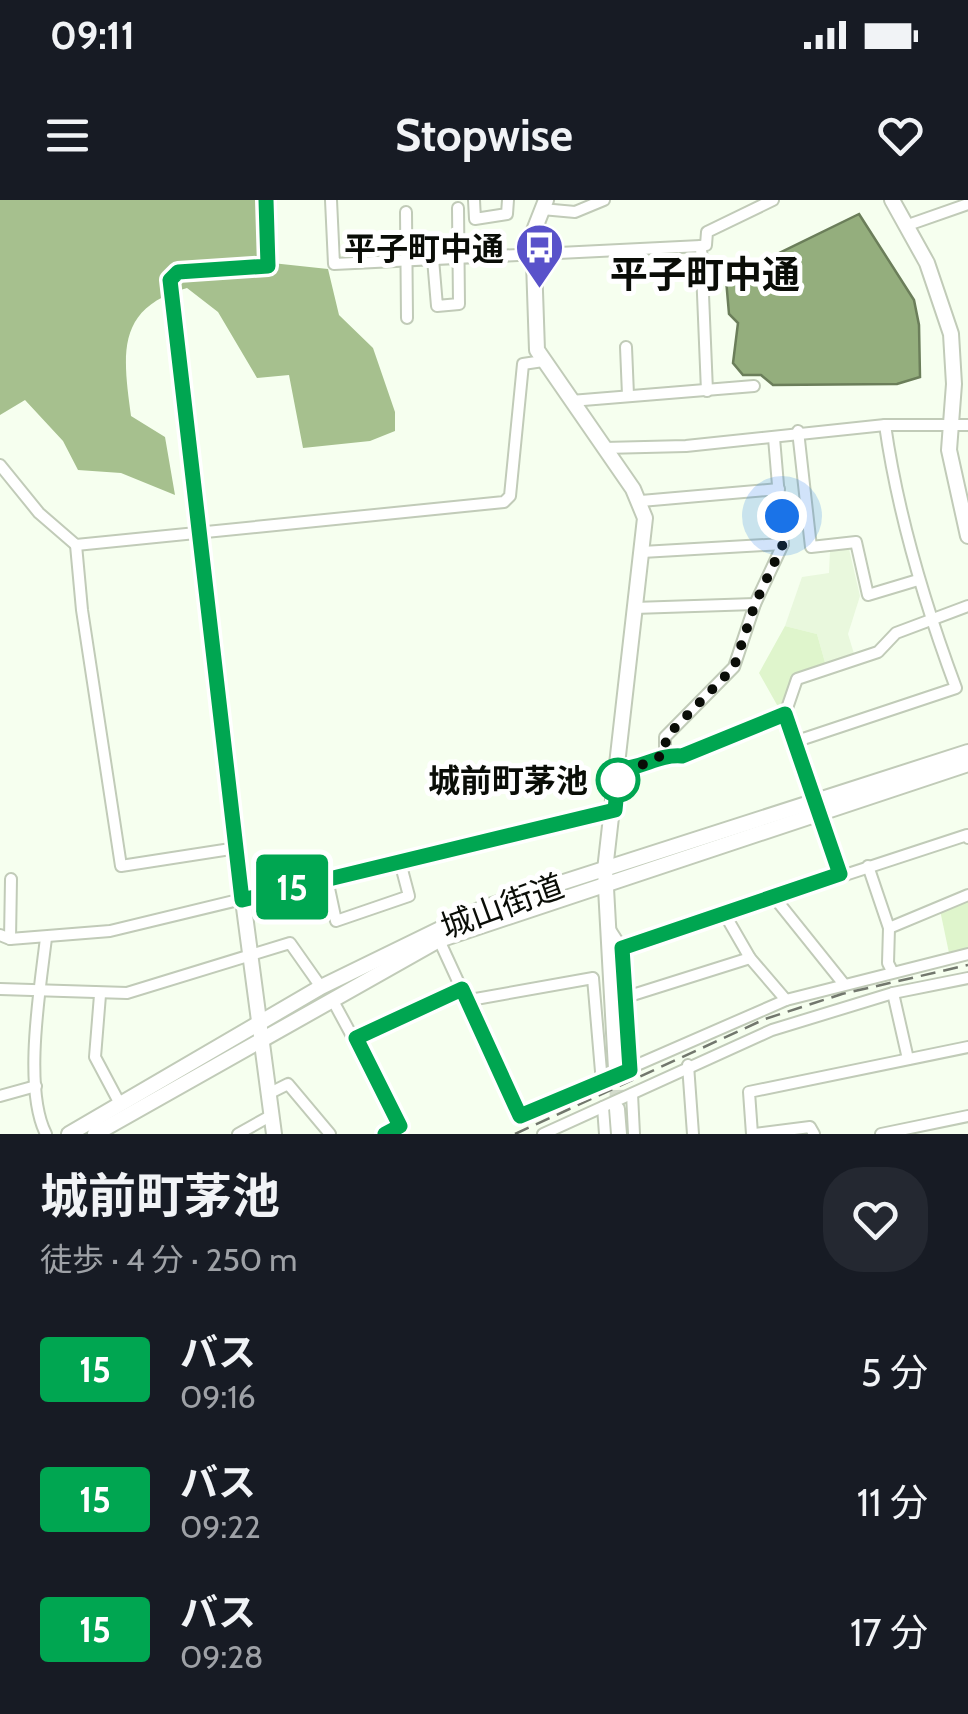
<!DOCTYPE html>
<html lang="ja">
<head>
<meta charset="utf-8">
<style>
  :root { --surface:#171b24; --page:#242831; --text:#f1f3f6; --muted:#9ea1a6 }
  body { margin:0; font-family:Cabin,"Noto Sans JP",sans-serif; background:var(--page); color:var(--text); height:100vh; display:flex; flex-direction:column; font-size:38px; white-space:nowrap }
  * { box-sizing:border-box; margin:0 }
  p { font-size:32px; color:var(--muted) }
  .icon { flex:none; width:55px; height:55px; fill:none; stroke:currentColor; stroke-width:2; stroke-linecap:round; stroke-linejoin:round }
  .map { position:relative; height:934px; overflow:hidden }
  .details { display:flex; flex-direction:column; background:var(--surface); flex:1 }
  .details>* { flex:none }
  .badge { padding:0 20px; border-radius:8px; font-size:35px; line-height:65px }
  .you { position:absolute; width:50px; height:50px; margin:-25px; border:8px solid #fff; border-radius:50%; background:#1a73e8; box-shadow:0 0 0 15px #1a73e833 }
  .map>.badge { position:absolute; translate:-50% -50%; box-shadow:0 0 0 5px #fff }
  .round { display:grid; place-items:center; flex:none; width:105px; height:105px; border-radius:40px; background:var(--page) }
  .headline { display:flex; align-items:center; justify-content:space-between; height:170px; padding:0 40px }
  h1 { font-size:48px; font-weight:700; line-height:75px }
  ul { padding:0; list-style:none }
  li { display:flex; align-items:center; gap:30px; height:130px; padding:0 40px }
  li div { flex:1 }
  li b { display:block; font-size:38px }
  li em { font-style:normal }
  li .badge { min-width:110px; font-weight:700; text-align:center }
  .status { display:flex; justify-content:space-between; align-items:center; height:70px; padding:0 50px; background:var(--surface); direction:ltr }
  .status svg { height:28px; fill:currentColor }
  header { display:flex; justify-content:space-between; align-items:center; height:130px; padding:0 40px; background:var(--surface); font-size:45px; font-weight:700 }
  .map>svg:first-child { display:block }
  .built { fill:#e9f8dd }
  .green { fill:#dff5cc }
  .forest { fill:#a6c08e }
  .water { fill:#94ae7d; stroke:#6b7e5a; stroke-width:2.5 }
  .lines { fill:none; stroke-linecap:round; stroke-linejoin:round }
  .secondary-tunnel { stroke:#d3dbcc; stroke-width:14; stroke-dasharray:14 7; stroke-linecap:butt }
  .lane-casing { stroke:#c1cbb8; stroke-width:9 }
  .street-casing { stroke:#c1cbb8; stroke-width:14 }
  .secondary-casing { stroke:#c1cbb8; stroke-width:18 }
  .lane { stroke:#fff; stroke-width:5 }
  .street { stroke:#fff; stroke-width:10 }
  .secondary { stroke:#fff; stroke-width:14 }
  .rail { stroke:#72776d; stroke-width:2.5; stroke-dasharray:15 8; stroke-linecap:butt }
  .line-casing { stroke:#fff; stroke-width:22 }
  .line { stroke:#00a651; stroke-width:15 }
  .walk { stroke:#0a0d07; stroke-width:10; stroke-dasharray:0 18 }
  .stop-dot { fill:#fff; stroke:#00a651; stroke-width:5 }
  .labels { text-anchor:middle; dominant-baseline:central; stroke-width:10; stroke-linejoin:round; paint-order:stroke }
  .poi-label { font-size:32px; font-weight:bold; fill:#0a0d07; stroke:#fff; text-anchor:end }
  .stop-label { font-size:32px; font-weight:bold; fill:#0a0d07; stroke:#fff; text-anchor:end }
  .street-label { font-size:32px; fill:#0a0d07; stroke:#fff }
  .quarter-label { font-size:38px; font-weight:bold; fill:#0a0d07; stroke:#fff }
</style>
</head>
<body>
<div class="status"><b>09:11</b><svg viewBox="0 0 49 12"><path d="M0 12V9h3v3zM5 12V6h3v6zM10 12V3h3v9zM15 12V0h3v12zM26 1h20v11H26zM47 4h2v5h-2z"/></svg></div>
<header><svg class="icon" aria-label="menu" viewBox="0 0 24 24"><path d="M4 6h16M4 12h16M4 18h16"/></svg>Stopwise<svg class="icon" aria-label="heart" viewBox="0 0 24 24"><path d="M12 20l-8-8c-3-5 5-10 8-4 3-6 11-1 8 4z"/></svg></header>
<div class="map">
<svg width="968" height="934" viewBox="0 0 968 934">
  <rect width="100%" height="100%" fill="#f6ffef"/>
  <!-- built -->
  <path class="built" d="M849,349l11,47 -12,38 7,23 -29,9 -9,-32 -32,-8 17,-49 27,-4 1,-23z"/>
  <!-- green -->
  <g class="green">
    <path d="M785,426l32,8 9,32 -33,12 -12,34 -22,-39z"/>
    <path d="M968,700v49l-19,4 -9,-43z"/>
  </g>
  <!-- forest -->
  <path class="forest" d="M0,0h266l6,63 56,6 11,46 34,33 22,64v19l-25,10 -67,7 -14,-73 -32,3 -39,-66 -31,-24c-72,20 -64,67 -56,128l34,21 10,58 -54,-22 -43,-3 -15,-29 -38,-41 -25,15z"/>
  <!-- water -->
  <path class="water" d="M859,14l55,86 5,25 1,52 -23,7 -124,1 -12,-10h-18l-10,-12 5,-40 -9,-9 -3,-35z"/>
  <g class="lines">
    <!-- secondary-tunnel -->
    <path class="secondary-tunnel" d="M616,869l1,40"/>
    <defs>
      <path id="lane" d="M198,333l44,364"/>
      <g id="street">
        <path d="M331,0l3,64 367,-18"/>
        <path d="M474,0l1,19 32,-5 1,-14"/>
        <path d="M542,9l33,3 29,-12"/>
        <path d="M406,12l1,106"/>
        <path d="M908,25l60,-21"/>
        <path d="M433,59l4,47 22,-2 -1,-96"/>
        <path d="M626,147l2,48"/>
        <path d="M707,191l-6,-145 5,-1 1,-13 66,-32"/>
        <path d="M571,201l183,-15"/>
        <path d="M798,231l13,116 45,-5 12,53 50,-15"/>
        <path d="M604,248l82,-2 199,-21h83"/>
        <path d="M0,265l39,48 37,32 428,-43 6,-6 13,-132 20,-3"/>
        <path d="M641,301l138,-12"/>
        <path d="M198,333l-28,-253 8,-8 90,-6 -2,-66"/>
        <path d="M76,345l6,65 39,256 116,-18"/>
        <path d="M642,352l141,-8"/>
        <path d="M634,408l121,-4"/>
        <path d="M794,542l162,-54c-32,-86 -58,-172 -71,-263"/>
        <path d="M665,554v-17l69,-70 21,-63 28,-60 -9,-106"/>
        <path d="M619,569c24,0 39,-15 63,-13l103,-42"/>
        <path d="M868,666l21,62 -1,35 4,8"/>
        <path d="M840,674l-55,-160 12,-35 81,-27 18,-19 72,-27"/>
        <path d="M327,679l9,42 73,-25 -9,-34"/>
        <path d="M774,697l69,86"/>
        <path d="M724,713l26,45 36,42"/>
        <path d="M889,728l79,-33"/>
        <path d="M611,731l11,17 8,121"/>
        <path d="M0,735l10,4 100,-8 505,-122"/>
        <path d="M10,739l1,-60"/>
        <path d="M439,740l81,176 266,-116 182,-46"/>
        <path d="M622,748l345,-113 1,3"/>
        <path d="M0,789l127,4 163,-50 31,44"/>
        <path d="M893,793l15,66"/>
        <path d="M100,795l-5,62 25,47"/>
        <path d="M623,798l127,-40"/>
        <path d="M332,799l68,126 -15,9"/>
        <path d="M470,800l123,-22 9,105"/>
        <path d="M356,838l106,-49"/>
        <path d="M688,865l5,69"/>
        <path d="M270,893l18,-9 42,50"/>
        <path d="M632,894l2,40"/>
        <path d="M0,896l36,-10"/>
        <path d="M603,907l2,27"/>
        <path d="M46,934c-23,-45 -6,-145 0,-196"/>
        <path d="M238,934l34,-19"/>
        <path d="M543,934l229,-104 121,-37 75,-15"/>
        <path d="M752,934l-3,-42 219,-45"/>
        <path d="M755,934l55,-7 4,7"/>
        <path d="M881,934l87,-18"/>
      </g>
      <g id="secondary">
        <path d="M546,0l-13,33 4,117 96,139 12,29 -40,352 11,199"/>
        <path d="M892,0l35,63 24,71 3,50 -5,66 19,86"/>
        <path d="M243,700l31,234"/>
        <path d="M617,909l2,25"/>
        <path d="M69,934l252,-147 162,-79 485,-156"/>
        <path d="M95,934l344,-194 529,-176"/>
      </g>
    </defs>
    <!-- lane casing -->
    <use href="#lane" class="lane-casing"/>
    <!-- street casing -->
    <use href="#street" class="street-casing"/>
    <!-- secondary casing -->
    <use href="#secondary" class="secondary-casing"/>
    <!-- lane -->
    <use href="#lane" class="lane"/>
    <!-- street -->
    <use href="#street" class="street"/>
    <!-- secondary -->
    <use href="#secondary" class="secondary"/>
    <!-- rail -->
    <path class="rail" d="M515,934l250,-115 77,-25 126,-29"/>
  </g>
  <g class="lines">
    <defs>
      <path id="line" d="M266,0l2,66 -90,6 -8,8 72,620 373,-90 4,-41c23,0 39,-15 63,-13l103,-42 55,160 -218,74 8,122 -110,46 -58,-127 -106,49 44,88 -15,8"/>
    </defs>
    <!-- line casing -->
    <use href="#line" class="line-casing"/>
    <!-- line -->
    <use href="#line" class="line"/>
    <!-- walk -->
    <path class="walk" d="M618,580l-1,9 2,-20h14l32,-15 1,-17 68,-70 21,-63 28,-60 -1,-28"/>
  </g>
  <!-- icons -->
  <defs>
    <symbol id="bus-pin" viewBox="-11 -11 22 30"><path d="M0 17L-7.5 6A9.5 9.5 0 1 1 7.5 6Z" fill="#5952ca" stroke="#fff"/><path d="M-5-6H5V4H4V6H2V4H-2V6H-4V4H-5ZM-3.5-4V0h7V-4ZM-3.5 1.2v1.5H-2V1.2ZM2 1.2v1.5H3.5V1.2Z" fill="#fff"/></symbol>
  </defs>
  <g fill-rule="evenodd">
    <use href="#bus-pin" x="512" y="20" width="55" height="75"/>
  </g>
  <!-- markers -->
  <circle class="stop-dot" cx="618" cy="580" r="20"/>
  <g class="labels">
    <!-- poi labels -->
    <g class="poi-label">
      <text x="504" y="48">平子町中通</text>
    </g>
    <!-- stop labels -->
    <g class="stop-label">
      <text x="588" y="580">城前町茅池</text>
    </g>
    <!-- street labels -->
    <g class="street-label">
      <text transform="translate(502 706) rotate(-20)">城山街道</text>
    </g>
    <!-- quarter labels -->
    <g class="quarter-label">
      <text x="705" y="74">平子町中通</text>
    </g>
  </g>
</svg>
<div class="you" style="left:782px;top:316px"></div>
<b class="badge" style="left:292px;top:687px;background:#00a651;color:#fff">15</b>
</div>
<section class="details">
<div class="headline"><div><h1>城前町茅池</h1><p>徒歩 · 4 分 · 250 m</p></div><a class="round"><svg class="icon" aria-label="heart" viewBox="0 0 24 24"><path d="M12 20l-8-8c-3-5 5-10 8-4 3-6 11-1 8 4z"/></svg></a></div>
<ul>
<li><span class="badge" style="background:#00a651;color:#fff">15</span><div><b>バス</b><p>09:16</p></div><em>5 分</em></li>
<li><span class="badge" style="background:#00a651;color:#fff">15</span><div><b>バス</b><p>09:22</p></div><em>11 分</em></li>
<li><span class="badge" style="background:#00a651;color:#fff">15</span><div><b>バス</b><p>09:28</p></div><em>17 分</em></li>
</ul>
</section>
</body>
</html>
